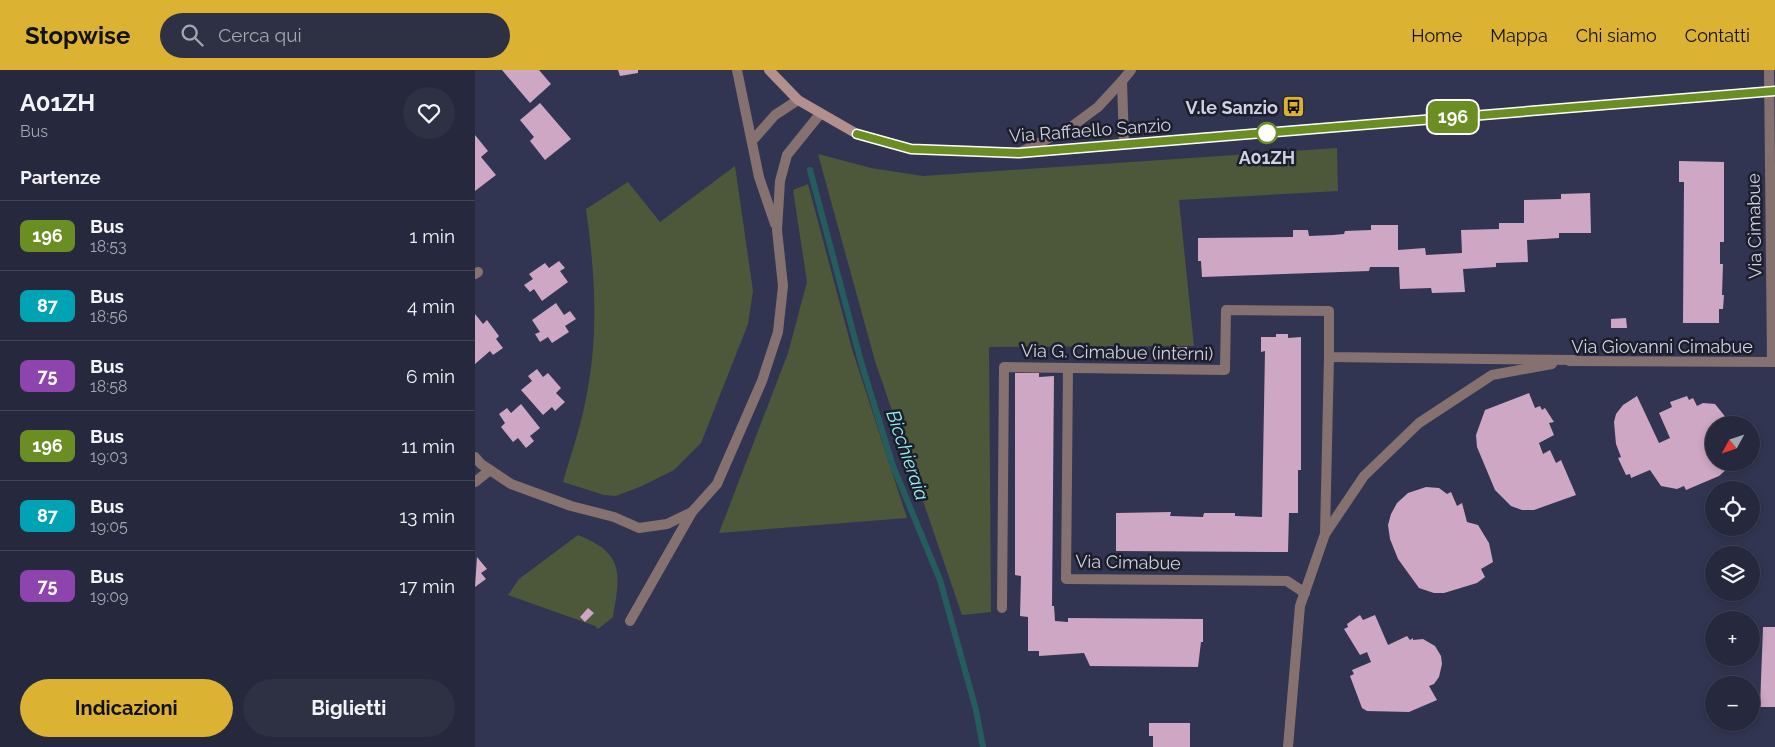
<!DOCTYPE html>
<html lang="it">
<head>
<meta charset="utf-8">
<style>
  :root { --surface:#26283d; --page:#2e3044; --text:#f1f3f6; --muted:#a4a6b0; --line:#424457; --accent:#dcb233 }
  body { margin:0; font-family:Raleway,sans-serif; background:var(--page); color:var(--text); height:100vh; display:flex; flex-direction:column; font-size:19px; white-space:nowrap }
  * { box-sizing:border-box; margin:0 }
  p { font-size:16px; color:var(--muted) }
  .icon { flex:none; width:28px; height:28px; fill:none; stroke:currentColor; stroke-width:2; stroke-linecap:round; stroke-linejoin:round }
  .map { position:relative; flex:1; overflow:hidden }
  .drawer { display:flex; flex-direction:column; background:var(--surface); width:475px }
  .drawer>* { flex:none }
  .badge { padding:0 10px; border-radius:8px; font-size:18px; line-height:32px }
  .needle { width:32px; rotate:230deg }
  .buttons { position:absolute; left:1230px; top:346px; display:grid; gap:10px }
  .buttons a { display:grid; place-items:center; width:55px; height:55px; border-radius:50%; background:var(--surface); box-shadow:0 2px 8px #0003,0 0 0 1px var(--line); font-size:25px }
  .map>.badge { position:absolute; translate:-50% -50%; box-shadow:0 0 0 2px #fff }
  h2 { padding:0 20px; font-size:19px; line-height:45px }
  .round { display:grid; place-items:center; flex:none; width:52px; height:52px; border-radius:26px; background:var(--page) }
  .headline { display:flex; align-items:center; justify-content:space-between; height:85px; padding:0 20px }
  h1 { font-size:24px; font-weight:700; line-height:38px }
  .action { display:flex; gap:10px; margin-top:auto; padding:10px 20px }
  .action a { flex:1; height:58px; border-radius:30px; background:var(--accent); color:#111; font-size:20px; font-weight:700; line-height:58px; text-align:center }
  .action a+a { background:var(--page); color:var(--text) }
  ul { padding:0; list-style:none }
  li { display:flex; align-items:center; gap:15px; height:70px; padding:0 20px; border-top:1px solid var(--line) }
  li div { flex:1 }
  li b { display:block; font-size:19px }
  li em { font-style:normal }
  li .badge { min-width:55px; font-weight:700; text-align:center }
  header { display:flex; align-items:center; gap:30px; box-sizing:border-box; height:70px; padding:0 25px; background:var(--accent); color:#111 }
  header strong { font-size:24px }
  nav { display:flex; gap:28px; margin-inline-start:auto; font-size:18px }
  .search { width:350px; height:45px; background:var(--page); display:flex; align-items:center; gap:12px; box-sizing:border-box; padding:0 18px; border-radius:28px; color:var(--muted); font-size:19px }
  main { display:flex; flex:1; min-height:0 }
  .map>svg:first-child { display:block }
  .green { fill:#4d573a }
  .lines { fill:none; stroke-linecap:round; stroke-linejoin:round }
  .stream { stroke:#255d5f; stroke-width:6 }
  .building { fill:#cda7c3 }
  .lane { stroke:#85716f; stroke-width:10 }
  .street { stroke:#85716f; stroke-width:10 }
  .secondary { stroke:#b1908e; stroke-width:10 }
  .line-casing { stroke:#fff; stroke-width:11 }
  .line { stroke:#6b8e23; stroke-width:8 }
  .stop-dot { fill:#fff; stroke:#6b8e23; stroke-width:2.5 }
  .labels { text-anchor:middle; dominant-baseline:central; stroke-width:5; stroke-linejoin:round; paint-order:stroke }
  .poi-label { font-size:18px; font-weight:bold; fill:#ced1e2; stroke:#1d1e2b; text-anchor:end }
  .street-label { font-size:18px; fill:#ced1e2; stroke:#1d1e2b }
  .stop-label { font-size:18px; font-weight:bold; fill:#ced1e2; stroke:#1d1e2b }
  .water-label { font-size:19px; font-style:italic; fill:#95f1f5; stroke:#1d1e2b }
</style>
</head>
<body>
<header>
<strong>Stopwise</strong>
<div class="search"><svg class="icon" aria-label="search" viewBox="0 0 24 24"><circle cx="10" cy="10" r="6"/><path d="M15 15l6 6"/></svg>Cerca qui</div>
<nav><a>Home</a><a>Mappa</a><a>Chi siamo</a><a>Contatti</a></nav>
</header>
<main>
<section class="drawer">
<div class="headline"><div><h1>A01ZH</h1><p>Bus</p></div><a class="round"><svg class="icon" aria-label="heart" viewBox="0 0 24 24"><path d="M12 20l-8-8c-3-5 5-10 8-4 3-6 11-1 8 4z"/></svg></a></div>
<h2>Partenze</h2>
<ul>
<li><span class="badge" style="background:#6b8e23;color:#fff">196</span><div><b>Bus</b><p>18:53</p></div><em>1 min</em></li>
<li><span class="badge" style="background:#00a3b4;color:#fff">87</span><div><b>Bus</b><p>18:56</p></div><em>4 min</em></li>
<li><span class="badge" style="background:#8e44ad;color:#fff">75</span><div><b>Bus</b><p>18:58</p></div><em>6 min</em></li>
<li><span class="badge" style="background:#6b8e23;color:#fff">196</span><div><b>Bus</b><p>19:03</p></div><em>11 min</em></li>
<li><span class="badge" style="background:#00a3b4;color:#fff">87</span><div><b>Bus</b><p>19:05</p></div><em>13 min</em></li>
<li><span class="badge" style="background:#8e44ad;color:#fff">75</span><div><b>Bus</b><p>19:09</p></div><em>17 min</em></li>
</ul>
<div class="action"><a>Indicazioni</a><a>Biglietti</a></div>
</section>
<div class="map">
<svg width="1300" height="677" viewBox="0 0 1300 677">
  <rect width="100%" height="100%" fill="#323551"/>
  <!-- green -->
  <g class="green">
    <path d="M862,78l1,43 -159,9 15,146 -205,1 2,265 -29,3 -87,-254 -57,-207 53,14 52,8z"/>
    <path d="M260,96l18,125 -5,33 -47,119 -27,27 -32,16 -26,10 -12,-1 -41,-13c8,-28 18,-56 23,-84 13,-63 9,-126 0,-189l42,-27 32,40z"/>
    <path d="M333,114l44,165 55,169 -188,15 69,-180 19,-71 -14,-92z"/>
    <path d="M103,465c46,18 43,38 35,82l-15,12 -3,-3 -87,-31 11,-16z"/>
  </g>
  <g class="lines">
    <!-- stream -->
    <path class="stream" d="M335,100l51,192 32,104 47,114 36,130 7,37"/>
  </g>
  <!-- building -->
  <g class="building">
    <path d="M27,0h37l12,14 -21,19z"/>
    <path d="M143,0h20v3l-18,3z"/>
    <path d="M65,33l31,36 -26,21 -15,-19 4,-4 -14,-17z"/>
    <path d="M0,65l13,16 -7,6 15,18 -21,16z"/>
    <path d="M1204,91l45,1v80h-4v22h3l-1,31h2l-1,14h-4v14h-36l1,-141h-5z"/>
    <path d="M1115,123l1,40h-32v5l-32,2 1,22 -32,1v4l-33,2 2,23 -33,1 -1,-5 -31,1 -1,-22h-29l-1,4 -167,6 -1,-16h-3v-23l95,-1v-7h15l1,6 24,-1 11,-1 1,-3 26,-1v-5h27v25l27,-2 1,7 36,-2 -1,-23 38,-1v-6h25v-23l37,-1v-5z"/>
    <path d="M84,191l6,7 -5,3 8,11 -26,19 -8,-12 -4,3 -6,-7 9,-6 -4,-5 16,-11 4,5z"/>
    <path d="M81,233l8,12 6,-4 6,8 -11,7 4,6 -17,11 -4,-6 -8,5 -5,-8 5,-2 -8,-12z"/>
    <path d="M0,244l8,10 4,-4 12,16 -3,3 7,9 -10,7 -3,-4 -15,13z"/>
    <path d="M1151,248l1,10h-16v-9z"/>
    <path d="M801,264h12v4l13,-1v133h-3v43h-9l-1,39 -172,-1v-38l55,-1 -1,4 33,1 1,-4h31v3l27,1 3,-166 -4,1v-15h15z"/>
    <path d="M712,277v12h-15v-11z"/>
    <path d="M62,299l6,8 5,-4 13,15 -5,5 9,9 -10,9 -3,-4 -9,8 -22,-25 11,-9 -4,-5z"/>
    <path d="M540,303h24v4l15,-1 -2,230h2l1,15 13,1v-4l135,1v23h-2l-3,25 -108,-1 -6,-13 -45,3v-5h-11v-34l-8,-1 1,-40 -6,-1z"/>
    <path d="M1054,323l6,15 5,-2 2,4 3,-2 9,14 -5,1 5,12 -15,8 4,11 7,-4 6,13 5,-3 15,35 -42,15h-12l-11,-4 -16,-16 -18,-43 -1,-12 9,-25z"/>
    <path d="M1162,326l22,47 11,-5 -11,-25 13,-6 -2,-5 17,-6 2,4 4,-2 4,8 6,-3 12,1 17,21h-18v37h21l-16,14 -33,14 -2,-4 -7,3 -16,-3 -11,-16 -19,8 -1,-4 -4,1 -8,-17 3,-1 -5,-13 -2,-22 2,-8 7,-9z"/>
    <path d="M46,334l19,24 -10,8 4,5 -8,7 -8,-10 -5,4 -12,-15 4,-4 -6,-9 8,-6 4,5z"/>
    <path d="M951,417l13,1 8,6 4,-2 6,14 5,-3 5,19 11,3 11,18 4,19 -12,7 4,8 -8,6 -33,10h-10l-15,-5 -21,-29 -8,-20 -2,-14 3,-11 6,-11 11,-10z"/>
    <path d="M2,487l10,12 -6,4 5,6 -11,8z"/>
    <path d="M113,538l6,5 -9,9 -5,-5z"/>
    <path d="M885,545l3,5 12,-5 13,30 19,-9 3,4 3,-2v2l10,-1 12,7 6,10 1,8 -3,13 -5,7 -5,2 8,14 -28,12 -42,-1 -5,-3 -12,-32 4,-2 -2,-4 19,-8 -4,-10 -7,3 -16,-26 4,-2 -1,-3z"/>
    <path d="M1288,557h12v80h-15z"/>
    <path d="M674,653h41v24h-37v-11h-4z"/>
  </g>
  <g class="lines">
    <!-- lane -->
    <path class="lane" d="M0,204l3,-2"/>
    <!-- street -->
    <g class="street">
      <path d="M262,0l22,107 16,47"/>
      <path d="M1294,0l3,291"/>
      <path d="M277,71l23,-26 23,-15"/>
      <path d="M649,74l-2,-63 9,-11"/>
      <path d="M544,83l52,-26 27,-20 24,-26"/>
      <path d="M1094,291l206,1"/>
      <path d="M593,298l-2,211 221,2 18,12"/>
      <path d="M0,387l6,7 30,20 60,22 43,11 25,11 28,-4 25,-12 25,-28 45,-103 16,-49 5,-46 -6,-56 3,-49 7,-26 33,-41"/>
      <path d="M0,412l15,-12"/>
      <path d="M850,464l4,-177"/>
      <path d="M527,538l2,-241 221,3 1,-60 103,1v46l246,3"/>
      <path d="M155,551l62,-109"/>
      <path d="M813,677l12,-141 25,-72 39,-58 55,-53 73,-48 60,-11"/>
    </g>
    <!-- secondary -->
    <path class="secondary" d="M294,0l29,30 59,34 54,15 108,4 756,-62"/>
  </g>
  <g class="lines">
    <defs>
      <path id="line" d="M382,64l54,15 108,4 756,-62"/>
    </defs>
    <!-- line casing -->
    <use href="#line" class="line-casing"/>
    <!-- line -->
    <use href="#line" class="line"/>
  </g>
  <!-- icons -->
  <defs>
    <symbol id="bus-square" viewBox="-11 -11 22 22"><rect x="-9" y="-9" width="18" height="18" rx="4" fill="#dcb233" stroke="#1d1e2b"/><path d="M-5-6H5V4H4V6H2V4H-2V6H-4V4H-5ZM-3.5-4V0h7V-4ZM-3.5 1.2v1.5H-2V1.2ZM2 1.2v1.5H3.5V1.2Z" fill="#111"/></symbol>
  </defs>
  <g fill-rule="evenodd">
    <use href="#bus-square" x="806" y="24" width="25" height="25"/>
  </g>
  <!-- markers -->
  <circle class="stop-dot" cx="792" cy="63" r="10"/>
  <g class="labels">
    <!-- poi labels -->
    <g class="poi-label">
      <text x="803" y="37">V.le Sanzio</text>
    </g>
    <!-- street labels -->
    <g class="street-label">
      <text transform="translate(615 60) rotate(-4)">Via Raffaello Sanzio</text>
      <text transform="translate(1279 156) rotate(-91)">Via Cimabue</text>
      <text x="1187" y="276">Via Giovanni Cimabue</text>
      <text transform="translate(642 282) rotate(1)">Via G. Cimabue (interni)</text>
      <text transform="translate(653 492) rotate(1)">Via Cimabue</text>
    </g>
    <!-- stop labels -->
    <g class="stop-label">
      <text x="792" y="87">A01ZH</text>
    </g>
    <!-- water labels -->
    <g class="water-label">
      <text transform="translate(433 385) rotate(71)">Bicchieraia</text>
    </g>
  </g>
</svg>
<div class="buttons">
<a><svg class="needle" viewBox="-14 -14 28 28"><path d="M0-13l5 13h-10z" fill="#e53935"/><path d="M0 13l5-13h-10z" fill="#a4a6b0"/></svg></a>
<a><svg class="icon" aria-label="locate" viewBox="0 0 24 24"><circle cx="12" cy="12" r="6"/><path d="M12 2v4M12 18v4M2 12h4M18 12h4"/></svg></a>
<a><svg class="icon" aria-label="layers" viewBox="0 0 24 24"><path d="M12 4l9 5-9 5-9-5zM3 14l9 5 9-5"/></svg></a>
<a>+</a>
<a>−</a>
</div>
<b class="badge" style="left:978px;top:47px;background:#6b8e23;color:#fff">196</b>
</div>
</main>
</body>
</html>
